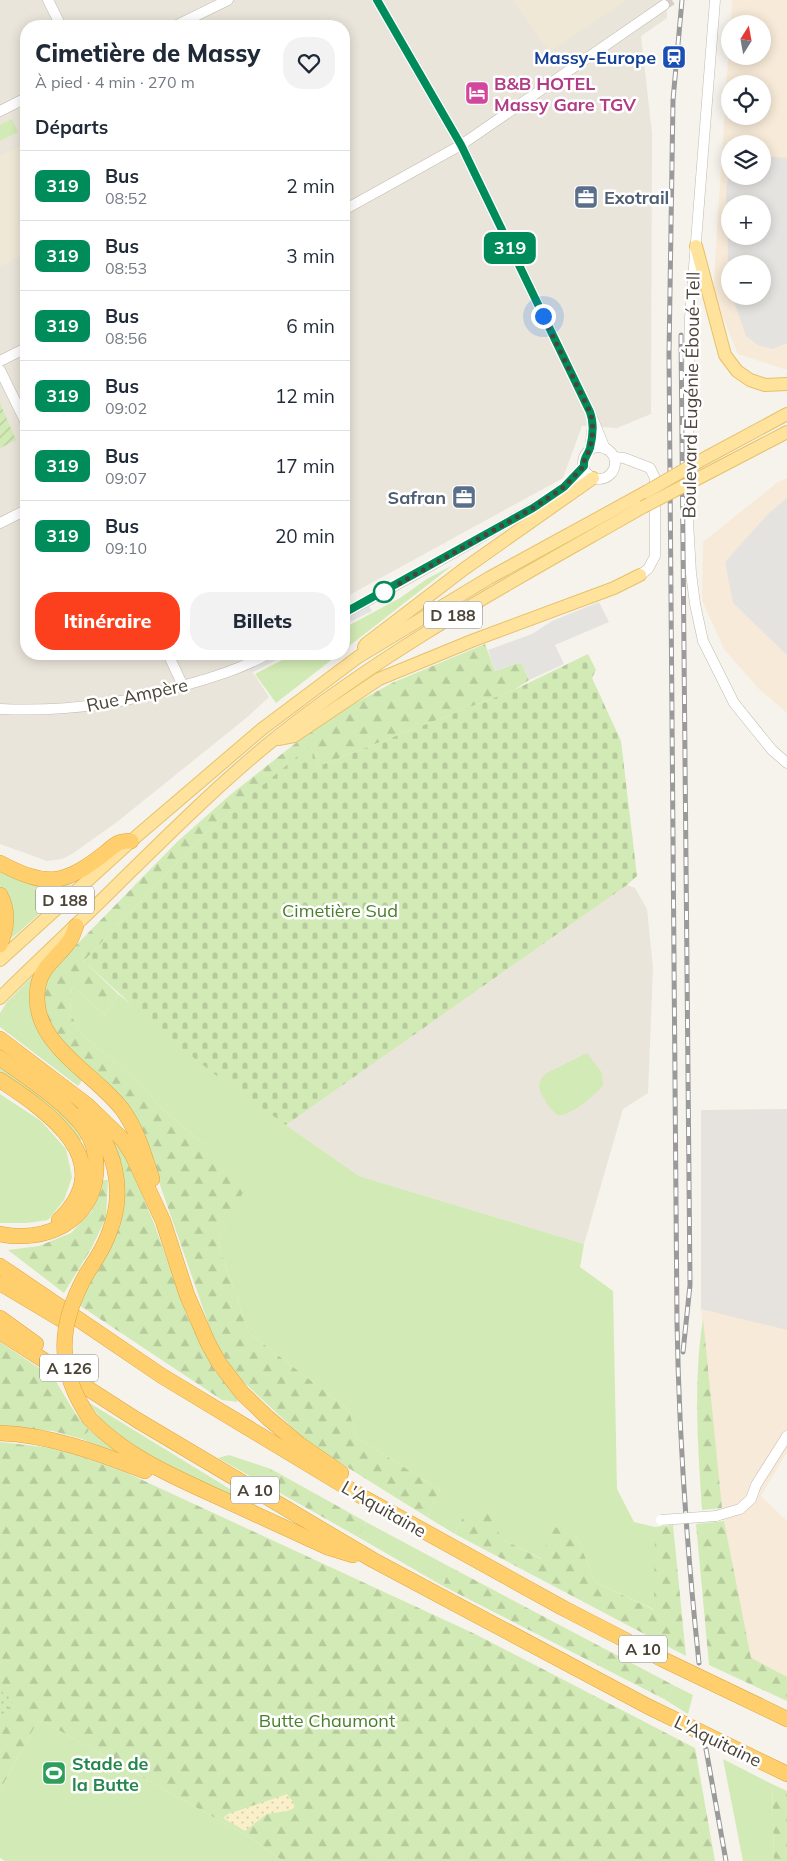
<!DOCTYPE html>
<html lang="fr">
<head>
<meta charset="utf-8">
<style>
  :root { --surface:#fff; --page:#f2f2f3; --text:#1f2937; --muted:#747a83; --line:#e0e1e3; --accent:#fc3f1d }
  body { margin:0; font-family:Mulish,sans-serif; background:var(--page); color:var(--text); height:100vh; display:flex; flex-direction:column; font-size:19px; white-space:nowrap }
  * { box-sizing:border-box; margin:0 }
  p { font-size:16px; color:var(--muted) }
  .icon { flex:none; width:28px; height:28px; fill:none; stroke:currentColor; stroke-width:2; stroke-linecap:round; stroke-linejoin:round }
  .map { position:relative; flex:1; overflow:hidden }
  .details { position:absolute; left:20px; top:20px; width:330px; height:640px; display:flex; flex-direction:column; background:var(--surface); border-radius:20px; box-shadow:0 2px 12px #0003 }
  .details>* { flex:none }
  .badge { padding:0 10px; border-radius:8px; font-size:18px; line-height:32px }
  .needle { width:32px; rotate:11deg }
  .fabs { position:absolute; left:721px; top:15px; display:grid; gap:10px }
  .fabs a { display:grid; place-items:center; width:50px; height:50px; border-radius:50%; background:var(--surface); box-shadow:0 2px 12px #0003; font-size:25px }
  .you { position:absolute; width:25px; height:25px; margin:-12px; border:4px solid #fff; border-radius:50%; background:#1a73e8; box-shadow:0 0 0 8px #1a73e833 }
  .map>.badge { position:absolute; translate:-50% -50%; box-shadow:0 0 0 2px #fff }
  h2 { padding:0 15px; font-size:19px; line-height:45px }
  .round { display:grid; place-items:center; flex:none; width:52px; height:52px; border-radius:20px; background:var(--page) }
  .head { display:flex; align-items:center; justify-content:space-between; height:85px; padding:0 15px }
  h1 { font-size:24px; font-weight:800; line-height:38px }
  .action { display:flex; gap:10px; margin-top:auto; padding:10px 15px }
  .action a { flex:1; height:58px; border-radius:20px; background:var(--accent); color:#fff; font-size:20px; font-weight:800; line-height:58px; text-align:center }
  .action a+a { background:var(--page); color:var(--text) }
  ul { padding:0; list-style:none }
  li { display:flex; align-items:center; gap:15px; height:70px; padding:0 15px; border-top:1px solid var(--line) }
  li div { flex:1 }
  li b { display:block; font-size:19px }
  li em { font-style:normal }
  li .badge { min-width:55px; font-weight:700; text-align:center }
  .map>svg:first-child { display:block }
  .residential { fill:#eae5da }
  .commercial { fill:#f7ead8; fill-rule:evenodd }
  .industrial { fill:#e6e2dd }
  .education { fill:#efe8d6 }
  .grass { fill:#d2eab5 }
  .forest { fill:url(#forest-firs) }
  .sand { fill:url(#sand-dots) }
  .cemetery { fill:url(#cemetery-stones) }
  .park { fill:url(#park-dots) }
  .garden { fill:url(#garden-furrows) }
  .parking { fill:#e5e3e0; fill-rule:evenodd }
  .lines { fill:none; stroke-linecap:round; stroke-linejoin:round }
  .minor-tunnel { stroke:#d4d0c8; stroke-width:10; stroke-dasharray:10 5; stroke-linecap:butt }
  .minor-casing { stroke:#c2bbae; stroke-width:11 }
  .major-casing { stroke:#e6c16a; stroke-width:14 }
  .highway-casing { stroke:#e0a43c; stroke-width:16 }
  .minor { stroke:#fff; stroke-width:10 }
  .major { stroke:#ffe39c; stroke-width:12 }
  .highway { stroke:#ffcf6e; stroke-width:15 }
  .rail-casing { stroke:#9a9a9a; stroke-width:5 }
  .rail { stroke:#fff; stroke-width:3; stroke-dasharray:9; stroke-linecap:butt }
  .minor-bridge-casing { stroke:#c2bbae; stroke-width:11; stroke-linecap:butt }
  .major-bridge-casing { stroke:#e6c16a; stroke-width:14; stroke-linecap:butt }
  .highway-bridge-casing { stroke:#e0a43c; stroke-width:16; stroke-linecap:butt }
  .minor-bridge { stroke:#fff; stroke-width:10 }
  .major-bridge { stroke:#ffe39c; stroke-width:12 }
  .highway-bridge { stroke:#ffcf6e; stroke-width:15 }
  .line-casing { stroke:#fff; stroke-width:11 }
  .line { stroke:#008b5a; stroke-width:8 }
  .walk { stroke:#4b4439; stroke-width:5; stroke-dasharray:0 9 }
  .stop-dot { fill:#fff; stroke:#008b5a; stroke-width:2.5 }
  .labels { text-anchor:middle; dominant-baseline:central; stroke-width:5; stroke-linejoin:round; paint-order:stroke }
  .shield { fill:#fff; stroke:#817c74; stroke-width:1 }
  .shield-label { font-size:16px; font-weight:bold; fill:#4b4439 }
  .transit-label { font-size:18px; font-weight:bold; fill:#164399; stroke:#fff; text-anchor:end }
  .hotel-label { font-size:18px; font-weight:bold; fill:#b23c85; stroke:#fff; text-anchor:start }
  .service-label { font-size:18px; font-weight:bold; fill:#4e5e75; stroke:#fff; text-anchor:start }
  .street-label { font-size:18px; fill:#4b4439; stroke:#fff }
  .park-label { font-size:18px; fill:#4a7f2a; stroke:#fff }
  .leisure-label { font-size:18px; font-weight:bold; fill:#27864d; stroke:#fff; text-anchor:start }
</style>
</head>
<body>
<div class="map">
<svg width="787" height="1861" viewBox="0 0 787 1861">
  <defs>
    <pattern id="forest-firs" width="22" height="20" patternUnits="userSpaceOnUse" patternTransform="scale(1.25)"><rect width="22" height="20" fill="#d2eab5"/><path d="M5 1l3.5 6h-7zM16 11l3.5 6h-7z" fill="#b6ca9c"/></pattern>
    <pattern id="sand-dots" width="8" height="8" patternUnits="userSpaceOnUse" patternTransform="scale(1.25)"><rect width="8" height="8" fill="#f9efc9"/><path d="M2 2h.1M6 6h.1" fill="none" stroke="#d7cead" stroke-width="1.8" stroke-linecap="round"/></pattern>
    <pattern id="cemetery-stones" width="16" height="16" patternUnits="userSpaceOnUse" patternTransform="scale(1.25)"><rect width="16" height="16" fill="#d2eab5"/><path d="M2 7V4a2 2 0 0 1 4 0v3zM10 15v-3a2 2 0 0 1 4 0v3z" fill="#b6ca9c"/></pattern>
    <pattern id="park-dots" width="8" height="8" patternUnits="userSpaceOnUse" patternTransform="scale(1.25)"><rect width="8" height="8" fill="#d2eab5"/><path d="M2 2h.1M6 6h.1" fill="none" stroke="#b6ca9c" stroke-width="1.8" stroke-linecap="round"/></pattern>
    <pattern id="garden-furrows" width="10" height="10" patternUnits="userSpaceOnUse" patternTransform="scale(1.25)"><rect width="10" height="10" fill="#d2eab5"/><path d="M-1 1l2-2M0 10L10 0M9 11l2-2" fill="none" stroke="#b6ca9c"/></pattern>
  </defs>
  <rect width="100%" height="100%" fill="#f6f3ec"/>
  <!-- residential -->
  <g class="residential">
    <path d="M0,0h667v18l-26,18 11,97 -1,281 -34,14 -35,-2 -19,52 -219,120v-572h-318v628h215l28,43 -24,22 -128,103 -45,32 -10,5 -15,2 -47,-17z"/>
    <path d="M627,885l8,3 12,21 6,59 -5,125 -25,16 -39,135 -225,-68 -73,-51z"/>
  </g>
  <!-- commercial -->
  <g class="commercial">
    <path d="M732,0h55v370l-49,-16 -25,-61 17,-261v24h32v-32h-31zM730,84h32v32h-32zM730,144h32v32h-32zM730,204h32v32h-32zM730,264h32v32h-32z"/>
    <path d="M787,478v235l-29,-25 -34,-39 -22,-49 1,-58 75,-60z"/>
    <path d="M701,1309l86,21v122l-26,44 26,25v158l-36,-17 -27,-134z"/>
  </g>
  <!-- industrial -->
  <path class="industrial" d="M787,1109v221l-86,-21v-199z"/>
  <!-- education -->
  <g class="education">
    <path d="M513,0h110l1,2 -75,50z"/>
    <path d="M26,144v110l-26,12v-110z"/>
  </g>
  <!-- grass -->
  <g class="grass">
    <path d="M12,119l6,13 -18,9v-16z"/>
    <path d="M453,565l-109,85v-22l56,-30 27,-19z"/>
    <path d="M294,654h45l-63,49 -21,-29z"/>
    <path d="M0,870c30,15 39,19 73,13l-54,49 -14,11 -2,-52 -3,-5z"/>
    <path d="M33,976c-8,56 11,68 50,103l-5,7 -78,-59v-14l7,-11z"/>
    <path d="M72,986l33,29 13,-21 168,131 73,51 225,68 -4,23 33,24 4,198 17,33 21,5v83l-60,-28 -18,-45 -24,-10 -11,32 -80,-40 -7,15 -28,-17 13,-27 -84,-53 -7,-27 -100,-77 -31,-90 8,-19 -21,-79 -39,-33 -39,-40 -44,-37 -13,-21z"/>
    <path d="M585,1054h3l14,19 1,12c-5,8 -35,33 -45,30 -6,-2 -19,-22 -19,-29 0,-5 4,-10 8,-13z"/>
    <path d="M0,1067c22,17 71,48 82,73l-4,1 -78,-64z"/>
    <path d="M0,1094l41,27 25,28 6,28 -8,23 -16,20 -21,3h-27z"/>
    <path d="M88,1402l181,111 -82,-35 -73,-43z"/>
    <path d="M89,1430l29,22 -1,2 -35,-15z"/>
    <path d="M229,1455l42,14 -5,16 -48,-27z"/>
    <path d="M366,1522l84,45 -7,19 -85,-49z"/>
    <path d="M675,1686l18,9 -5,19 -24,-15z"/>
    <path d="M39,1719l210,118 34,24h-278l-5,-3v-68z"/>
    <path d="M723,1759l49,25 2,77h-31z"/>
  </g>
  <!-- forest -->
  <g class="forest">
    <path d="M485,644l10,27 26,-9 8,18 -15,10 -195,76 -9,-19 -104,85 -122,129 34,33 -13,21 -33,-29 -2,28 13,21 44,37 39,40 39,33 41,42 -20,37 -8,19 31,90 100,77 7,27 84,53 -13,27 -117,-73 -76,-71 -21,-36 -62,-178 -102,-135c-7,-22 -9,-30 1,-52l127,-130 53,-47 81,-64 39,-25 42,-23z"/>
    <path d="M107,1133l17,17 31,76 32,90 29,57 16,16 6,13 -16,-2 -143,-95 35,-68z"/>
    <path d="M101,1180h7l-2,38 -15,31 -27,44 -56,-43 31,-4 32,-13 21,-22z"/>
    <path d="M703,1319l19,189 -20,2c-4,-63 -9,-128 1,-191z"/>
    <path d="M0,1342l54,36 21,35 14,17 -7,9 -29,-8 -53,-3z"/>
    <path d="M0,1442l60,7 67,24 348,161 220,114 20,113h-432l-34,-24 -210,-118 -39,71z"/>
    <path d="M271,1469l95,53 -8,15 -92,-52z"/>
    <path d="M477,1509l16,2 7,27 41,21 12,-33 24,11 18,45 59,28 1,-83 18,-2 13,131 -231,-122 7,-15z"/>
    <path d="M724,1521l27,137 36,19v24l-78,-36 -13,-141z"/>
    <path d="M450,1567l225,119 -11,13 -221,-113z"/>
    <path d="M772,1784l15,7v70h-13z"/>
  </g>
  <!-- sand -->
  <path class="sand" d="M287,1794l7,9v5l-6,3 -21,3 -22,17 -22,-13 5,-4z"/>
  <!-- cemetery -->
  <path class="cemetery" d="M588,654l8,16 -4,8 29,63 16,135 -10,9 -341,240 -73,-52 -54,-43 -75,-69 122,-129 104,-86 9,20 195,-76z"/>
  <!-- park -->
  <path class="park" d="M0,1691l14,7 -14,25z"/>
  <!-- garden -->
  <path class="garden" d="M0,403l16,37 -16,8z"/>
  <!-- parking -->
  <g class="parking">
    <path d="M763,156l24,2v185l-15,6 -14,-4 -12,-9 -14,-40h30v-32h-32v25l-1,-4 -3,-93 4,-30v14h32zM730,204h32v32h-32z"/>
    <path d="M787,498v157l-54,-52 -8,-41 43,-48z"/>
    <path d="M599,602l10,20 -54,23 9,19 -35,16 -8,-18 -26,9 -7,-21 44,-16 20,-13z"/>
    <path d="M369,606l3,5 -28,14v-6z"/>
    <path d="M277,654h11l-37,19 -2,-5z"/>
  </g>
  <g class="lines">
    <!-- minor-tunnel -->
    <path class="minor-tunnel" d="M664,5l8,-5"/>
    <defs>
      <g id="minor">
        <path d="M48,0l13,26"/>
        <path d="M377,0l84,145 129,267 15,37"/>
        <path d="M715,0l-25,318 -3,186 4,69 4,31 8,37 31,62 38,47 15,13"/>
        <path d="M175,26l53,-26"/>
        <path d="M0,111l26,-13"/>
        <path d="M344,210l117,-65 203,-140"/>
        <path d="M0,361l26,-13"/>
        <path d="M0,370l26,53"/>
        <circle cx="599" cy="463" r="16"/>
        <path d="M590,450l3,-27"/>
        <path d="M614,457l10,1 26,10 5,10v78l-7,13 -8,6"/>
        <path d="M0,523l26,-13"/>
        <path d="M344,613c62,-32 123,-68 185,-103 20,-11 39,-25 59,-35"/>
        <path d="M168,654l15,32"/>
        <path d="M0,709c62,3 123,-5 182,-23 32,-9 56,-16 86,-32"/>
        <path d="M716,1516l24,-7 11,-10 5,-14 31,-49"/>
      </g>
      <g id="major">
        <path d="M696,246l29,109 12,16 13,9 15,5 22,-1"/>
        <path d="M696,463l91,-49"/>
        <path d="M695,480l92,-48"/>
        <path d="M364,647l2,-3 98,-75 129,-91"/>
        <path d="M278,739l16,-3 85,-57 95,-39 140,-52 26,-13"/>
        <path d="M0,960l131,-119 131,-112 96,-72 131,-79 157,-86"/>
        <path d="M0,998c39,-39 79,-75 118,-114 50,-49 101,-100 155,-144 114,-92 244,-161 370,-233"/>
      </g>
      <g id="highway">
        <path d="M0,863c46,24 63,23 105,-10 10,-8 12,-12 26,-12"/>
        <path d="M0,895c9,17 7,32 0,50"/>
        <path d="M76,926c-2,4 -3,10 -6,14 -10,16 -28,25 -32,46 -10,57 55,85 84,123 15,20 22,46 30,70"/>
        <path d="M0,1039l87,66 36,35 9,14 31,67 24,74 21,48 11,20 23,30 26,25 31,26 42,29"/>
        <path d="M0,1058c25,18 68,46 85,71 9,13 12,28 11,44 -4,49 -51,70 -96,61"/>
        <path d="M0,1080c47,31 121,81 59,140"/>
        <path d="M83,1114c33,30 43,78 26,119 -5,15 -14,28 -22,40"/>
        <path d="M0,1266l162,110 204,123 197,109 99,51 125,60"/>
        <path d="M0,1283l62,37"/>
        <path d="M0,1318l36,26"/>
        <path d="M0,1332l137,88 236,140 274,146 140,68"/>
        <path d="M90,1419c36,37 80,56 126,77 37,17 74,34 111,51l26,8"/>
        <path d="M0,1433c51,2 98,20 145,38"/>
      </g>
    </defs>
    <!-- minor casing -->
    <use href="#minor" class="minor-casing"/>
    <!-- major casing -->
    <use href="#major" class="major-casing"/>
    <!-- highway casing -->
    <use href="#highway" class="highway-casing"/>
    <!-- minor -->
    <use href="#minor" class="minor"/>
    <!-- major -->
    <use href="#major" class="major"/>
    <!-- highway -->
    <use href="#highway" class="highway"/>
    <defs>
      <g id="rail">
        <path d="M682,0l-9,100 -4,255 8,967c2,114 10,228 22,341"/>
        <path d="M681,335l9,950 -7,67"/>
        <path d="M706,1749l20,112"/>
      </g>
    </defs>
    <!-- rail casing -->
    <use href="#rail" class="rail-casing"/>
    <!-- rail -->
    <use href="#rail" class="rail"/>
    <defs>
      <path id="minor-bridge" d="M661,1520l55,-4"/>
      <g id="major-bridge">
        <path d="M646,492l50,-29"/>
        <path d="M643,507l52,-27"/>
      </g>
      <path id="highway-bridge" d="M87,1273c-30,53 -31,96 3,146"/>
    </defs>
    <!-- minor-bridge casing -->
    <use href="#minor-bridge" class="minor-bridge-casing"/>
    <!-- major-bridge casing -->
    <use href="#major-bridge" class="major-bridge-casing"/>
    <!-- highway-bridge casing -->
    <use href="#highway-bridge" class="highway-bridge-casing"/>
    <!-- minor-bridge -->
    <use href="#minor-bridge" class="minor-bridge"/>
    <!-- major-bridge -->
    <use href="#major-bridge" class="major-bridge"/>
    <!-- highway-bridge -->
    <use href="#highway-bridge" class="highway-bridge"/>
  </g>
  <g class="lines">
    <defs>
      <path id="line" d="M344,613l189,-105 31,-21 20,-21c-1,-8 4,-11 6,-18 3,-12 4,-25 0,-36l-129,-267 -84,-145"/>
    </defs>
    <!-- line casing -->
    <use href="#line" class="line-casing"/>
    <!-- line -->
    <use href="#line" class="line"/>
    <!-- walk -->
    <path class="walk" d="M384,592l149,-84 31,-21 20,-21c-1,-8 4,-11 6,-18 3,-12 4,-25 0,-36l-47,-96"/>
  </g>
  <!-- icons -->
  <defs>
    <symbol id="station-square" viewBox="-11 -11 22 22"><rect x="-9" y="-9" width="18" height="18" rx="4" fill="#1a4fb4" stroke="#fff"/><path d="M-3-6H3Q5-6 5-4V2Q5 4 3 4L4.5 6H3L1.5 4h-3L-3 6H-4.5L-3 4Q-5 4-5 2V-4Q-5-6-3-6ZM-3.5-4v3h7v-3ZM-3.5 1v1.5H-2V1ZM2 1v1.5H3.5V1Z" fill="#fff"/></symbol>
    <symbol id="hotel-square" viewBox="-11 -11 22 22"><rect x="-9" y="-9" width="18" height="18" rx="4" fill="#d1479c" stroke="#fff"/><path d="M-6-4.5h1.5V1H6V5H4.5V3h-9V5H-6ZM-4 0a1.8 1.8 0 1 1 3.6 0ZM.5 0V-2.5h3Q6-2.5 6 0Z" fill="#fff"/></symbol>
    <symbol id="office-square" viewBox="-11 -11 22 22"><rect x="-9" y="-9" width="18" height="18" rx="4" fill="#5c6f8a" stroke="#fff"/><path d="M-6-3h4V-5.5h4V-3h4V5H-6ZM-1-4.5V-3h2v-1.5ZM-6 0V1H6V0Z" fill="#fff"/></symbol>
    <symbol id="stadium-square" viewBox="-11 -11 22 22"><rect x="-9" y="-9" width="18" height="18" rx="4" fill="#2e9e5b" stroke="#fff"/><path d="M0-5a6.5 5 0 1 0 0 10a6.5 5 0 1 0 0-10ZM-3.5-1.8h7v3.6h-7Z" fill="#fff"/></symbol>
  </defs>
  <g fill-rule="evenodd">
    <use href="#station-square" x="660" y="43" width="28" height="28"/>
    <use href="#hotel-square" x="463" y="79" width="28" height="28"/>
    <use href="#office-square" x="572" y="183" width="28" height="28"/>
    <use href="#office-square" x="450" y="483" width="28" height="28"/>
    <use href="#stadium-square" x="40" y="1759" width="28" height="28"/>
  </g>
  <!-- markers -->
  <circle class="stop-dot" cx="384" cy="592" r="10"/>
  <g class="labels">
    <!-- shield labels -->
    <g class="shield">
      <rect x="424" y="601.5" width="58" height="27" rx="4"/>
      <rect x="36" y="886.5" width="58" height="27" rx="4"/>
      <rect x="40" y="1354.5" width="58" height="27" rx="4"/>
      <rect x="231" y="1476.5" width="48" height="27" rx="4"/>
      <rect x="619" y="1635.5" width="48" height="27" rx="4"/>
    </g>
    <g class="shield-label">
      <text x="453" y="615">D 188</text>
      <text x="65" y="900">D 188</text>
      <text x="69" y="1368">A 126</text>
      <text x="255" y="1490">A 10</text>
      <text x="643" y="1649">A 10</text>
    </g>
    <!-- transit labels -->
    <g class="transit-label">
      <text x="656" y="57">Massy-Europe</text>
    </g>
    <!-- hotel labels -->
    <g class="hotel-label">
      <text x="494" y="83">B&amp;B HOTEL<tspan x="494" dy="21">Massy Gare TGV</tspan></text>
    </g>
    <!-- service labels -->
    <g class="service-label">
      <text x="604" y="197">Exotrail</text>
      <text x="446" y="497" text-anchor="end">Safran</text>
    </g>
    <!-- street labels -->
    <g class="street-label">
      <text transform="translate(691 395) rotate(-89)">Boulevard Eugénie Éboué-Tell</text>
      <text transform="translate(137 695) rotate(-12)">Rue Ampère</text>
      <text transform="translate(384 1509) rotate(30)">L'Aquitaine</text>
      <text transform="translate(718 1741) rotate(26)">L'Aquitaine</text>
    </g>
    <!-- park labels -->
    <g class="park-label">
      <text x="340" y="910">Cimetière Sud</text>
      <text x="327" y="1720">Butte Chaumont</text>
    </g>
    <!-- leisure labels -->
    <g class="leisure-label">
      <text x="72" y="1763">Stade de<tspan x="72" dy="21">la Butte</tspan></text>
    </g>
  </g>
</svg>
<div class="fabs">
<a><svg class="needle" viewBox="-14 -14 28 28"><path d="M0-13l5 13h-10z" fill="#e53935"/><path d="M0 13l5-13h-10z" fill="#747a83"/></svg></a>
<a><svg class="icon" aria-label="locate" viewBox="0 0 24 24"><circle cx="12" cy="12" r="6"/><path d="M12 2v4M12 18v4M2 12h4M18 12h4"/></svg></a>
<a><svg class="icon" aria-label="layers" viewBox="0 0 24 24"><path d="M12 4l9 5-9 5-9-5zM3 14l9 5 9-5"/></svg></a>
<a>+</a>
<a>−</a>
</div>
<div class="you" style="left:543px;top:316px"></div>
<b class="badge" style="left:510px;top:248px;background:#008b5a;color:#fff">319</b>
<section class="details">
<div class="head"><div><h1>Cimetière de Massy</h1><p>À pied · 4 min · 270 m</p></div><a class="round"><svg class="icon" aria-label="heart" viewBox="0 0 24 24"><path d="M12 20l-8-8c-3-5 5-10 8-4 3-6 11-1 8 4z"/></svg></a></div>
<h2>Départs</h2>
<ul>
<li><span class="badge" style="background:#008b5a;color:#fff">319</span><div><b>Bus</b><p>08:52</p></div><em>2 min</em></li>
<li><span class="badge" style="background:#008b5a;color:#fff">319</span><div><b>Bus</b><p>08:53</p></div><em>3 min</em></li>
<li><span class="badge" style="background:#008b5a;color:#fff">319</span><div><b>Bus</b><p>08:56</p></div><em>6 min</em></li>
<li><span class="badge" style="background:#008b5a;color:#fff">319</span><div><b>Bus</b><p>09:02</p></div><em>12 min</em></li>
<li><span class="badge" style="background:#008b5a;color:#fff">319</span><div><b>Bus</b><p>09:07</p></div><em>17 min</em></li>
<li><span class="badge" style="background:#008b5a;color:#fff">319</span><div><b>Bus</b><p>09:10</p></div><em>20 min</em></li>
</ul>
<div class="action"><a>Itinéraire</a><a>Billets</a></div>
</section>
</div>
</body>
</html>
